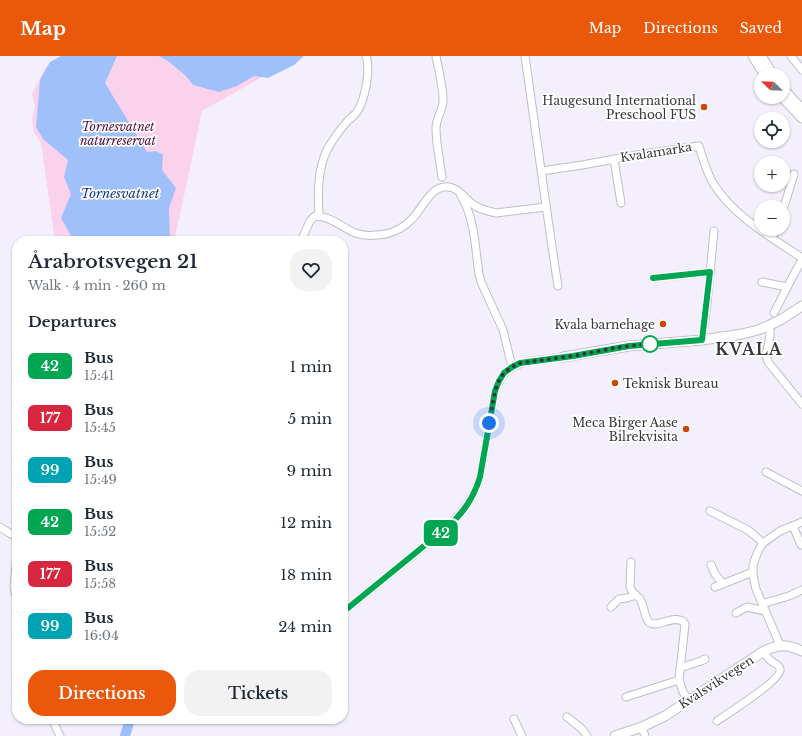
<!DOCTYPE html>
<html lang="en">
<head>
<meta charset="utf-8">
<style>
  :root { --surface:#fff; --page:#f2f2f3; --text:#1f2937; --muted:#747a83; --accent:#ea580c }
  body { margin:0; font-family:"Libre Baskerville",serif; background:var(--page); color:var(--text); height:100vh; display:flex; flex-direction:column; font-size:15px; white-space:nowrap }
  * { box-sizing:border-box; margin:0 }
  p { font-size:13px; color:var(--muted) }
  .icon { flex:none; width:22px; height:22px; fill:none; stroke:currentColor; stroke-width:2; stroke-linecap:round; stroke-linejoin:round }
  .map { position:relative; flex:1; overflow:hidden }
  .sheet { position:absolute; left:12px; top:180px; width:336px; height:488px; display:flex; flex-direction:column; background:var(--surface); border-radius:16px; box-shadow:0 1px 3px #0004 }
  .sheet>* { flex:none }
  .badge { padding:0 8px; border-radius:6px; font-size:14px; line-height:26px }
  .needle { width:26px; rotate:293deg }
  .buttons { position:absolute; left:754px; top:12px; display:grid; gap:8px }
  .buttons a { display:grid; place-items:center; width:36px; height:36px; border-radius:50%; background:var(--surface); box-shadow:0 1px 3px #0004; font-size:20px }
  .you { position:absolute; width:20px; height:20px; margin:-10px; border:3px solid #fff; border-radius:50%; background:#1a73e8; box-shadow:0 0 0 6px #1a73e833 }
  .map>.badge { position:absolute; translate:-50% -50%; box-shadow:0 0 0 2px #fff }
  h2 { padding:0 16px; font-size:15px; line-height:36px }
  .round { display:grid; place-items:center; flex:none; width:42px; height:42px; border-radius:16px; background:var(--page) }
  .headline { display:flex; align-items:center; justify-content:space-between; height:68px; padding:0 16px }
  h1 { font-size:19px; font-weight:600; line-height:30px }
  .button { display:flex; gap:8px; margin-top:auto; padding:8px 16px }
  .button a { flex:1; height:46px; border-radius:16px; background:var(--accent); color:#fff; font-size:16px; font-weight:600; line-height:46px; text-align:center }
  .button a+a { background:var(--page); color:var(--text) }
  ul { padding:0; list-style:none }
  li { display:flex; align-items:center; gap:12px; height:52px; padding:0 16px }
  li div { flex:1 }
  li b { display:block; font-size:15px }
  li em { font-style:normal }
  li .badge { min-width:44px; font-weight:700; text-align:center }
  header { display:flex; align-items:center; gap:24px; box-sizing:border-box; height:56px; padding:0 20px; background:var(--accent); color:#fff }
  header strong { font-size:19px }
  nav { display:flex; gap:22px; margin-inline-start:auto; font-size:14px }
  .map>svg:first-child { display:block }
  .green { fill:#fbd2ec }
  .water { fill:#9fc0f9 }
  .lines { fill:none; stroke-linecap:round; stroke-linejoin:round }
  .river { stroke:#9fc0f9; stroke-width:10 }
  .minor-casing { stroke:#c1bdca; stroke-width:9 }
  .major-casing { stroke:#c1bdca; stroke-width:11 }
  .minor { stroke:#fff; stroke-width:7 }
  .major { stroke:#fff; stroke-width:9 }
  .line-casing { stroke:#fff; stroke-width:9 }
  .line { stroke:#00a651; stroke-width:6 }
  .walk { stroke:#36353a; stroke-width:4; stroke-dasharray:0 7.2 }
  .poi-dot { fill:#cb4503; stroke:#fff; stroke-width:1.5 }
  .stop-dot { fill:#fff; stroke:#00a651; stroke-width:2 }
  .labels { text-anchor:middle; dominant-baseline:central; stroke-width:3.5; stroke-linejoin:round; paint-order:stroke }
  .poi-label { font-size:12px; fill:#36353a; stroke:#fff; text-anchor:end }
  .park-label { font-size:12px; font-style:italic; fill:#4d093c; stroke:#fff }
  .street-label { font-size:12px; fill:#36353a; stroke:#fff }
  .water-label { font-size:13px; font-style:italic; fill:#0f3a89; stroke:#fff }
  .district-label { font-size:16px; font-weight:bold; letter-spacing:1px; fill:#36353a; stroke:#fff }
</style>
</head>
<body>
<header>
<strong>Map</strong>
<nav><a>Map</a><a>Directions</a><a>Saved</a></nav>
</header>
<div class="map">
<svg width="802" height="680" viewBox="0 0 802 680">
  <rect width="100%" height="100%" fill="#f3effc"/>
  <!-- green -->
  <path class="green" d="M62,0h237l-97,55 -27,127 1,3h-121l-14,-98 -7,-10 -2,-14 3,-12 -3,-13 13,-26 10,-8z"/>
  <!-- water -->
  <g class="water">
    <path d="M61,0h56l-12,27 42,69 9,-1 7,4 -1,15 14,18 -7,20 1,33h-99l-1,-7 -9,-16 10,-24 -7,-17 4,-17 -25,-21 -7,-12 4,-47 10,-18z"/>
    <path d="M159,0h145l-10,9 -26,13 -14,-2 -17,10 -18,6 -26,-7 -7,-9 -18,-15z"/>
  </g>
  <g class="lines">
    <!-- river -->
    <path class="river" d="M125,680l5,-17"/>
    <defs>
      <g id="minor">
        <path d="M436,0c2,12 8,34 7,46 -1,9 -7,17 -7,26 0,17 4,33 6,49"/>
        <path d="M525,0c11,77 21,153 33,230"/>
        <path d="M791,0l11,14"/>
        <path d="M614,103l7,44"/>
        <path d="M542,115l40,-6 55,-10 62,-9c4,13 7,25 14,37 20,33 58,54 89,75"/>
        <path d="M461,140c14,23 14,51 18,78l2,8 22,48 9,37"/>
        <path d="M783,154l11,-36"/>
        <path d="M319,160c-1,-22 -2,-45 8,-66 5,-9 12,-19 19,-27 3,-4 8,-7 11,-11 8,-12 14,-43 9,-56"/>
        <path d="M772,181l5,-8"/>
        <path d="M301,185l9,-20 5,-5c15,0 27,11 40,17 6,2 13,3 21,2 13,0 26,-6 35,-15 11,-10 20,-36 38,-33 9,1 15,10 22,16 7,6 16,8 25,10l50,-6"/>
        <path d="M653,222l58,-6"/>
        <path d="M762,226l25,5"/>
        <path d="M774,257l20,-39 8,-14"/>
        <path d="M770,269v11l-4,19 2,7 34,42"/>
        <path d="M702,284l5,-36 7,-73"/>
        <path d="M766,416l36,19"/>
        <path d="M710,455l38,19 6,5 9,8"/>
        <path d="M793,470l8,19"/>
        <path d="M0,471l11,7 6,1"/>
        <path d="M17,499l-3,31 1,7 2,3"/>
        <path d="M631,506l-1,25c2,6 6,8 10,12 4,7 4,15 8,22 2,3 5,3 9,3 8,-2 23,-9 28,0l-6,56 4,12 6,9"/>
        <path d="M711,509l4,9 8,10"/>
        <path d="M715,531l38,-15"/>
        <path d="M762,548l27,-8 13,-6"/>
        <path d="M611,551l8,-8 8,-1 9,-3"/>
        <path d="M343,556l96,-78c19,-16 34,-33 41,-57l15,-86c3,-6 5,-12 9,-17 12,-15 41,-14 59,-17"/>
        <path d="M736,557l11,-6 18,4"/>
        <path d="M780,589l-24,-56 -3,-14v-10l5,-14 5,-8 17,-12 22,-9"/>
        <path d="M680,612l21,-7 4,-2"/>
        <path d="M626,641l53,-17"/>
        <path d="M567,661l15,12 5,7"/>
        <path d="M52,663l8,17"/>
        <path d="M514,663l8,17"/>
        <path d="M717,665c10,-7 66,-42 63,-52 -1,-5 -8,-6 -11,-10 -2,-2 -4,-5 -5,-8"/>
        <path d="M642,671l3,9"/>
      </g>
      <g id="major">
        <path d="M753,0l12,19"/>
        <path d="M761,0l12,19"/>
        <path d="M783,32l9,11 10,10"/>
        <path d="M782,41l20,21"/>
        <path d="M563,301l66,-11 73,-6 40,-6 16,-4 12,-5 12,-6 20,-13"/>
        <path d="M615,680l27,-9 23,-11 99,-65c14,-7 23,-7 38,0"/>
      </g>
    </defs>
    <!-- minor casing -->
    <use href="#minor" class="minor-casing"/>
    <!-- major casing -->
    <use href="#major" class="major-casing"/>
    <!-- minor -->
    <use href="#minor" class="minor"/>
    <!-- major -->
    <use href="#major" class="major"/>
  </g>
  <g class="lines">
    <defs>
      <path id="line" d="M343,556l103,-84c16,-13 28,-31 34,-51l15,-86 4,-10 5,-8 8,-6 8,-4 53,-7 56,-10 73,-6 8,-68 -57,6"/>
    </defs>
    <!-- line casing -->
    <use href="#line" class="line-casing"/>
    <!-- line -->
    <use href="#line" class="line"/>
    <!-- walk -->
    <path class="walk" d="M489,367l6,-32 4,-10 5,-8 8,-6 8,-4 53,-7 41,-8 40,-5 -4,1"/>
  </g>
  <!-- markers -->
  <g class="poi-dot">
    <circle cx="704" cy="51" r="4"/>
    <circle cx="663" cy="268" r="4"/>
    <circle cx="615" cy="327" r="4"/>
    <circle cx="686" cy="373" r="4"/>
  </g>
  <circle class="stop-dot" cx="650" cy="288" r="8"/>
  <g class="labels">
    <!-- poi labels -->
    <g class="poi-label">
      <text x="696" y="44">Haugesund International<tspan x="696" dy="14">Preschool FUS</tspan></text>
      <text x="655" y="268">Kvala barnehage</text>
      <text x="623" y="327" text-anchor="start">Teknisk Bureau</text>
      <text x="678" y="366">Meca Birger Aase<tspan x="678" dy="14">Bilrekvisita</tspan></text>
    </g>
    <!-- park labels -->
    <g class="park-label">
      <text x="118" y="70">Tornesvatnet<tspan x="118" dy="14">naturreservat</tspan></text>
    </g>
    <!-- street labels -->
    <g class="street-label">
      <text transform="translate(656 96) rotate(-9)">Kvalamarka</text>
      <text transform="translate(716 626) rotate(-33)">Kvalsvikvegen</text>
    </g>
    <!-- water labels -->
    <g class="water-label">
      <text x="120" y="137">Tornesvatnet</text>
    </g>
    <!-- district labels -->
    <g class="district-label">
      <text x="749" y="293">KVALA</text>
    </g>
  </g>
</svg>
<div class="buttons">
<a><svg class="needle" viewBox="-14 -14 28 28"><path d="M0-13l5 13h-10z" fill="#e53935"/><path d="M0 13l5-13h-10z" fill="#747a83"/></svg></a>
<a><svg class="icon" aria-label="locate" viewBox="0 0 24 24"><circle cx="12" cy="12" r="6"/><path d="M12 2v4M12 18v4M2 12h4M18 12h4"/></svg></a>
<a>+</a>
<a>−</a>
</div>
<div class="you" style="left:489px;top:367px"></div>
<b class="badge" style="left:441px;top:477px;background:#00a651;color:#fff">42</b>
<section class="sheet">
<div class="headline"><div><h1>Årabrotsvegen 21</h1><p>Walk · 4 min · 260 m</p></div><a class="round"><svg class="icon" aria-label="heart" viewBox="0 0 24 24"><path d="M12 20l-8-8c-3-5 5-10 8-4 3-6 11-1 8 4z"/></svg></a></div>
<h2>Departures</h2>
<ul>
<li><span class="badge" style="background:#00a651;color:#fff">42</span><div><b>Bus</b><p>15:41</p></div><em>1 min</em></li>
<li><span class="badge" style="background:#d7263d;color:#fff">177</span><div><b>Bus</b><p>15:45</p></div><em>5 min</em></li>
<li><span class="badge" style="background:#00a3b4;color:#fff">99</span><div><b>Bus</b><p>15:49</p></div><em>9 min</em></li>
<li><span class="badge" style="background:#00a651;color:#fff">42</span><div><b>Bus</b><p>15:52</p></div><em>12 min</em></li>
<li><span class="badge" style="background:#d7263d;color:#fff">177</span><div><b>Bus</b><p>15:58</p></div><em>18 min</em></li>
<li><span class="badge" style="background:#00a3b4;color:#fff">99</span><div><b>Bus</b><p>16:04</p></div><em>24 min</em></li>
</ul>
<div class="button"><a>Directions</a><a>Tickets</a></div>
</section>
</div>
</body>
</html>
